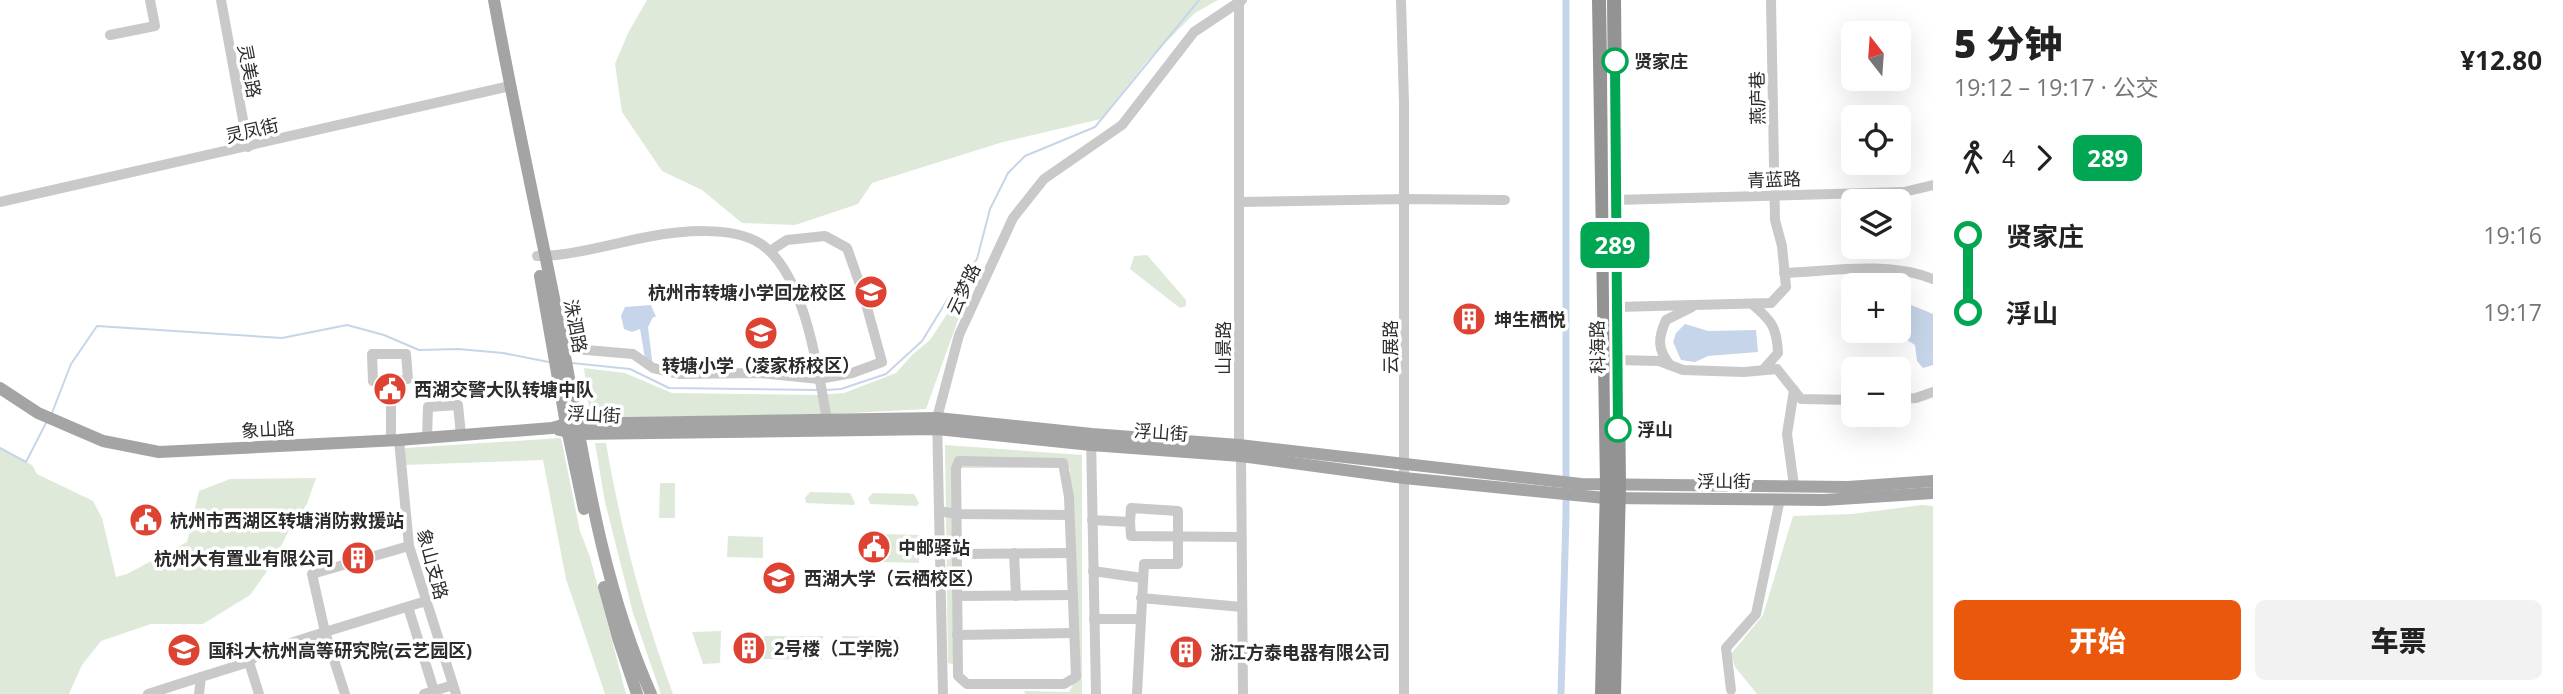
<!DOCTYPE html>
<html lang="zh">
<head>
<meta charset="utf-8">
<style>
  :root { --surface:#fff; --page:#f2f2f2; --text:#222; --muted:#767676; --accent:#ea580c }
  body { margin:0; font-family:"Open Sans","Noto Sans SC",sans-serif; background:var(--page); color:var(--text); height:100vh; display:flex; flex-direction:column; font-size:26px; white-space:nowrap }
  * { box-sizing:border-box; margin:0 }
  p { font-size:23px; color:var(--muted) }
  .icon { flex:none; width:38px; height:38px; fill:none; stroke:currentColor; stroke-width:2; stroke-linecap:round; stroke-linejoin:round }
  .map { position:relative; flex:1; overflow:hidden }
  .details { display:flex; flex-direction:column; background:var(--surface); width:630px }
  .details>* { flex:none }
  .badge { padding:0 14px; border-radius:10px; font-size:24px; line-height:46px }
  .needle { width:46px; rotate:343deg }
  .buttons { position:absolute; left:1841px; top:21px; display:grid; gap:14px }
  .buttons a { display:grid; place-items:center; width:70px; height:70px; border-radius:10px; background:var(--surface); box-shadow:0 7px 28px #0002; font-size:35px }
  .map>.badge { position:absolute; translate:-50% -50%; box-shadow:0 0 0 4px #fff }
  .legs { display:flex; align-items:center; gap:10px; height:77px; padding:0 21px; font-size:23px }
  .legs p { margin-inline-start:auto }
  .overview { display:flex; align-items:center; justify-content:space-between; height:119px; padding:0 21px }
  h1 { font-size:38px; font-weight:800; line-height:52px }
  .cta { display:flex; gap:14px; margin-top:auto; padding:14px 21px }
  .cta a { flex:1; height:80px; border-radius:10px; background:var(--accent); color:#fff; font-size:28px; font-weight:800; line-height:80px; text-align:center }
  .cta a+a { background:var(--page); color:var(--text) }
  ul { padding:0 21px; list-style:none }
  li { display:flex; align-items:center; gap:24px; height:77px; font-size:26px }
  li i { display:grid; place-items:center; width:10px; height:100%; margin:0 9px; background:currentColor }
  li i::after { content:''; width:18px; height:18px; margin:-9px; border:5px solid; border-radius:50%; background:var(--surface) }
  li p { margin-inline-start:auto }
  li:first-child i { background:linear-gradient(#0000 50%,currentColor 0) }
  li:last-child i { background:linear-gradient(currentColor 50%,#0000 0) }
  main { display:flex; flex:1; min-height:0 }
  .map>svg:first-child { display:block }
  .green { fill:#dfe9d9 }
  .water { fill:#c6d5e9 }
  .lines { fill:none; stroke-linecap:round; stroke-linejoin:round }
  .stream { stroke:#c6d5e9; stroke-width:2 }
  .canal { stroke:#c6d5e9; stroke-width:7 }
  .minor { stroke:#c9c9c9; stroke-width:10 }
  .major { stroke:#a4a4a4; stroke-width:12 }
  .highway { stroke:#939393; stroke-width:14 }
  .line-1-casing { stroke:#fff; stroke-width:16 }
  .line-1 { stroke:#00a651; stroke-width:10 }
  .stop-1-dot { fill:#fff; stroke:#00a651; stroke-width:3.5 }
  .labels { text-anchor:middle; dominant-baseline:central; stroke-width:7; stroke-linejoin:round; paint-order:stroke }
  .stop-label { font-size:18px; font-weight:bold; fill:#2c2c2c; stroke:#fff; text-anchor:start }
  .street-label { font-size:18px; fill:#2c2c2c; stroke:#fff }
  .poi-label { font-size:18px; font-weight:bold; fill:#2c2c2c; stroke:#fff; text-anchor:start }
</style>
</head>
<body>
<main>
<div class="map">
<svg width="1933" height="694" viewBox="0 0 1933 694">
  <rect width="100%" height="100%" fill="#fff"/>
  <!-- green -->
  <g class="green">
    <path d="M647,0h571l-23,13 -48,48 -46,58 -98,23 -131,41 -14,21 -63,21 -53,-2 -40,-33 -40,-19 -40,-59 -7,-48 13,-31z"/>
    <path d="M1147,255l39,45v6l-6,2 -50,-39 4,-13z"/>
    <path d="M976,270l-50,139 -94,5 -242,4 -6,-50 41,5 47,20 145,2 27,-2 52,-20 17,-19 17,-14z"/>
    <path d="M561,438l19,93 10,26 36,137h-21l-39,-115 -23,-119 -138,5v-17z"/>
    <path d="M595,443h11c15,87 36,167 67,251h-12l-28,-81 -28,-111z"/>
    <path d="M945,445l137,10v239h-57l-1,-3 45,1 9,-18 -8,-206h-109l1,199 -14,-4z"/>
    <path d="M0,448l32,17 5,9 56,27 9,17 14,59 11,-3 60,-32 12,-51 31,-12 86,-1 -9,26 -18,26 -16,33 -23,32 -47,29h-52l-50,17 -19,24 -13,29h-69z"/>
    <path d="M660,483h15v35h-16z"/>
    <path d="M810,492l40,1 5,10 -1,2 -48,-2 -1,-5z"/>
    <path d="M873,493l41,1 5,9 -2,3 -47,-2 -2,-6z"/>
    <path d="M1922,505l11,1v188h-176l-22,-27 -4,-13 32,-39 30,-99 59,-2z"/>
    <path d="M883,534l36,1v28l-37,-1z"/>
    <path d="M728,536l35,1v21l-36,-1z"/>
    <path d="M721,631l-1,32 -17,1 -11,-32z"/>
    <path d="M764,636h59l-1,24 -58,-1z"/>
    <path d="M842,636l57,1v23l-57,-1z"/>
  </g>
  <!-- water -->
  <g class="water">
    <path d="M651,305l5,12h-3l-5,10 5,41 -7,-4 -6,-35 -8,3 -8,-3 -3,-13 4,-9z"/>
    <path d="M1911,305l22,9v51l-10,3 -6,-7 -2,-16 -8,-5 -54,2 1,-11h45v-13z"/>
    <path d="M1685,324l23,7 48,-1 2,22 -50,4 -13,6 -14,-2 -8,-18 3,-9z"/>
  </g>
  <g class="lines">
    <!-- stream -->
    <g class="stream">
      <path d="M572,363l58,6 39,19 148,2"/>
      <path d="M826,390l15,-1 45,-15 36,-33 27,-44 28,-38 13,-50 18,-36 17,-17 70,-29 104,-127"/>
      <path d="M52,413l19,-49 26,-38 185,12 65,-13 37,10 35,15 39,-1 45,4 46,9"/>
      <path d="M0,448l26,14 21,-41"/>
    </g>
    <!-- canal -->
    <path class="canal" d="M1561,694l5,-178v-516"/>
    <!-- minor -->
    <g class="minor">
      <path d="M221,0l27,147"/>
      <path d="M1401,0l3,103v591"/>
      <path d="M1239,1v444l2,11 2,238"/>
      <path d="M110,35l45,-9 -5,-26"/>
      <path d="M1615,200l289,-8 29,-7"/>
      <path d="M0,202l510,-116"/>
      <path d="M1239,202l166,-3 100,1"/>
      <path d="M537,256c30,1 79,-13 110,-19 32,-6 85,-12 114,7 44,30 57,126 66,176"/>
      <path d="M1784,273c49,-2 102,-12 149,6"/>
      <path d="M1752,304c19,16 25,23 26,49l-15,17"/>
      <path d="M1616,307l155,-4 15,-16 -4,-41 -7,-26 -4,-220"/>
      <path d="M563,348l70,6 20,14 27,6 79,-1 60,6 33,-6 30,-11 -19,-69 -16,-45 -22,-12 -38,4 -17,11"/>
      <path d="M1617,360l42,1 24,9 61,2 33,-3 24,30 52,1"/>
      <path d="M1670,365c-13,-16 -12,-27 -4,-45l26,-13"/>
      <path d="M391,383l17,-4 -2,-25h-34l1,27 18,2v57"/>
      <path d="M1794,390l-7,44 7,52"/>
      <path d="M1899,399l17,-1 17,-6"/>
      <path d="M427,438l1,-31 30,-2 3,30"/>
      <path d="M1091,438l5,256"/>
      <path d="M399,440l10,106 47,148"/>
      <path d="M959,461l104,2 6,34 7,180 -12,7h-97l-9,-8 -2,-208z"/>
      <path d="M939,511l17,3 113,1"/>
      <path d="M1092,520l38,2 1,14 110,1"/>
      <path d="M1130,522l1,-14 47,3v53h-34l-7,130"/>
      <path d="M1014,553l2,43"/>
      <path d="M957,554l114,-1"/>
      <path d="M1093,571l49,7"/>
      <path d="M957,596l116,-1"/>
      <path d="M1141,598l101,9"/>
      <path d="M408,607l27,87"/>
      <path d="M1094,619h46"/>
      <path d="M957,635l117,-2"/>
      <path d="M249,662l10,-9 66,-21 -13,-58 97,-28"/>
      <path d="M1731,690l-5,-42 30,-34 24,-115"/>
      <path d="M148,694l53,-17"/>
      <path d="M199,694l2,-17 48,-15 10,32"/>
      <path d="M345,694l-20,-62 101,-31"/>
      <path d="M424,694l29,-9"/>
      <path d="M943,694l-6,-276 22,-83 54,-117 31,-39 78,-54 72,-93 48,-32"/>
    </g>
    <!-- major -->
    <g class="major">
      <path d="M494,0c19,105 42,209 63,313 25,129 40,260 94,381"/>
      <path d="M540,276l26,148 18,85"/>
      <path d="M0,388l38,25 65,28 56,11 240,-12 153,-12 14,-4 371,-6 155,16 147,11 342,39 267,3 85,-6"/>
      <path d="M559,430l19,4 359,-5 154,16 150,11 163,22 201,20 219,2 109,-7"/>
      <path d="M604,587l14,51 19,56"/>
    </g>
    <!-- highway -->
    <g class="highway">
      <path d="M1599,0l8,485 -5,209"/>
      <path d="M1614,694l5,-208 -5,-486"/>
    </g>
  </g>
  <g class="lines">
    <defs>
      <path id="line-1" d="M1615,61l3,368"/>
    </defs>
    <!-- line-1 casing -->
    <use href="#line-1" class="line-1-casing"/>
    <!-- line-1 -->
    <use href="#line-1" class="line-1"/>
  </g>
  <!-- icons -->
  <defs>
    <symbol id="school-disc" viewBox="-11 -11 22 22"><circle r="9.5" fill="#de4233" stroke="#fff"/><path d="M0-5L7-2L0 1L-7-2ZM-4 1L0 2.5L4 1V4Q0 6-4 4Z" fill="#fff"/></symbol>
    <symbol id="building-disc" viewBox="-11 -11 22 22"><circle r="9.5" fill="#de4233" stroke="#fff"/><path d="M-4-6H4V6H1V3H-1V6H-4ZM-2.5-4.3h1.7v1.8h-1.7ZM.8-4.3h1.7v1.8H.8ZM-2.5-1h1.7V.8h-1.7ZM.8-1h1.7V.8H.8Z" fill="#fff"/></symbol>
    <symbol id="civic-disc" viewBox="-11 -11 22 22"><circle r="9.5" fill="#de4233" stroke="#fff"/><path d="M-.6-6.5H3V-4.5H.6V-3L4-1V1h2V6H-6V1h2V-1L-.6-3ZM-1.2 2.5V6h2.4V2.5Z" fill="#fff"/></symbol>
    <symbol id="university-disc" viewBox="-11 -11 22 22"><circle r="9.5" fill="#de4233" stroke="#fff"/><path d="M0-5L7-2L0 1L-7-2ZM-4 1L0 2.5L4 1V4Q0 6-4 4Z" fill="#fff"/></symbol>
  </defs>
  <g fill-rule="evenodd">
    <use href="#school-disc" x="852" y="273" width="38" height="38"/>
    <use href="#building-disc" x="1450" y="300" width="38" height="38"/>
    <use href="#school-disc" x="742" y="314" width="38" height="38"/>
    <use href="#civic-disc" x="371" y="370" width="38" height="38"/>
    <use href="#civic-disc" x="127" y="501" width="38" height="38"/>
    <use href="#civic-disc" x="855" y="528" width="38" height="38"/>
    <use href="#building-disc" x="339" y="539" width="38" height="38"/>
    <use href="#university-disc" x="760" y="559" width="38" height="38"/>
    <use href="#building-disc" x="730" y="629" width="38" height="38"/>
    <use href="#university-disc" x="165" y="631" width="38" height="38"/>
    <use href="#building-disc" x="1167" y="633" width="38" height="38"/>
  </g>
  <!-- markers -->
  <g class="stop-1-dot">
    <circle cx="1615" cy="61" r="12"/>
    <circle cx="1618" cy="429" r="12"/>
  </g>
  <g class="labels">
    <!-- stop labels -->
    <g class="stop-label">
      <text x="1634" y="61">贤家庄</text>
      <text x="1637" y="429">浮山</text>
    </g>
    <!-- street labels -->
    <g class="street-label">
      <text transform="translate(250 71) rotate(79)">灵美路</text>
      <text transform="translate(1757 98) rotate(-91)">燕庐巷</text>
      <text transform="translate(252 130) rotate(-13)">灵凤街</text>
      <text transform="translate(1774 179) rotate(-2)">青蓝路</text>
      <text transform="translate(963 289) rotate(-65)">云梦路</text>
      <text transform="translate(576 326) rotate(79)">洙泗路</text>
      <text transform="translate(1390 347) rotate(-90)">云展路</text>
      <text transform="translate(1597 347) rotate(-91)">科海路</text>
      <text transform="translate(1223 348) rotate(-90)">山景路</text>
      <text transform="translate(594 414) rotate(3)">浮山街</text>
      <text transform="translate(268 429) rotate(-3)">象山路</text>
      <text transform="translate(1161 432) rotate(4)">浮山街</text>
      <text x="1724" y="481">浮山街</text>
      <text transform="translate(433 564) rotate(75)">象山支路</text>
    </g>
    <!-- poi labels -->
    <g class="poi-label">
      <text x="846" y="292" text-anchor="end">杭州市转塘小学回龙校区</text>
      <text x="1494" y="319">坤生栖悦</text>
      <text x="761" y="365" text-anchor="middle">转塘小学（凌家桥校区）</text>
      <text x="414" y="389">西湖交警大队转塘中队</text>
      <text x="170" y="520">杭州市西湖区转塘消防救援站</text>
      <text x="898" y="547">中邮驿站</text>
      <text x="334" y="558" text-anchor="end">杭州大有置业有限公司</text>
      <text x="804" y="578">西湖大学（云栖校区）</text>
      <text x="774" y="648">2号楼（工学院）</text>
      <text x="208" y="650">国科大杭州高等研究院(云艺园区)</text>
      <text x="1210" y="652">浙江方泰电器有限公司</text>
    </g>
  </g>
</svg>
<div class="buttons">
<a><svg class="needle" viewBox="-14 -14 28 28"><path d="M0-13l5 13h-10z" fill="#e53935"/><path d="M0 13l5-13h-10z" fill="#767676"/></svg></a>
<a><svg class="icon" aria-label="locate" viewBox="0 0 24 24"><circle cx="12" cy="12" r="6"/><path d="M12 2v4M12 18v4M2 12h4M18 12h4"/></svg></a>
<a><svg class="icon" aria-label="layers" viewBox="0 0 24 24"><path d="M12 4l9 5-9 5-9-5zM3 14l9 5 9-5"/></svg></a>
<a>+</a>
<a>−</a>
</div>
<b class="badge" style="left:1615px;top:245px;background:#00a651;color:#fff">289</b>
</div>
<section class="details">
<div class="overview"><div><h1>5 分钟</h1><p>19:12 – 19:17 · 公交</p></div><b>¥12.80</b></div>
<div class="legs"><svg class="icon" aria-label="walk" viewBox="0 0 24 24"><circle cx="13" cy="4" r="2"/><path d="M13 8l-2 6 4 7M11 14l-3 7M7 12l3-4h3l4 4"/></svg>4<svg class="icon" aria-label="forward" viewBox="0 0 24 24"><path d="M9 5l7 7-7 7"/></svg><b class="badge" style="background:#00a651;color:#fff">289</b></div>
<ul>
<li><i style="color:#00a651"></i><b>贤家庄</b><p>19:16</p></li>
<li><i style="color:#00a651"></i><b>浮山</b><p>19:17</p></li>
</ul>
<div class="cta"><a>开始</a><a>车票</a></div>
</section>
</main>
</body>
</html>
